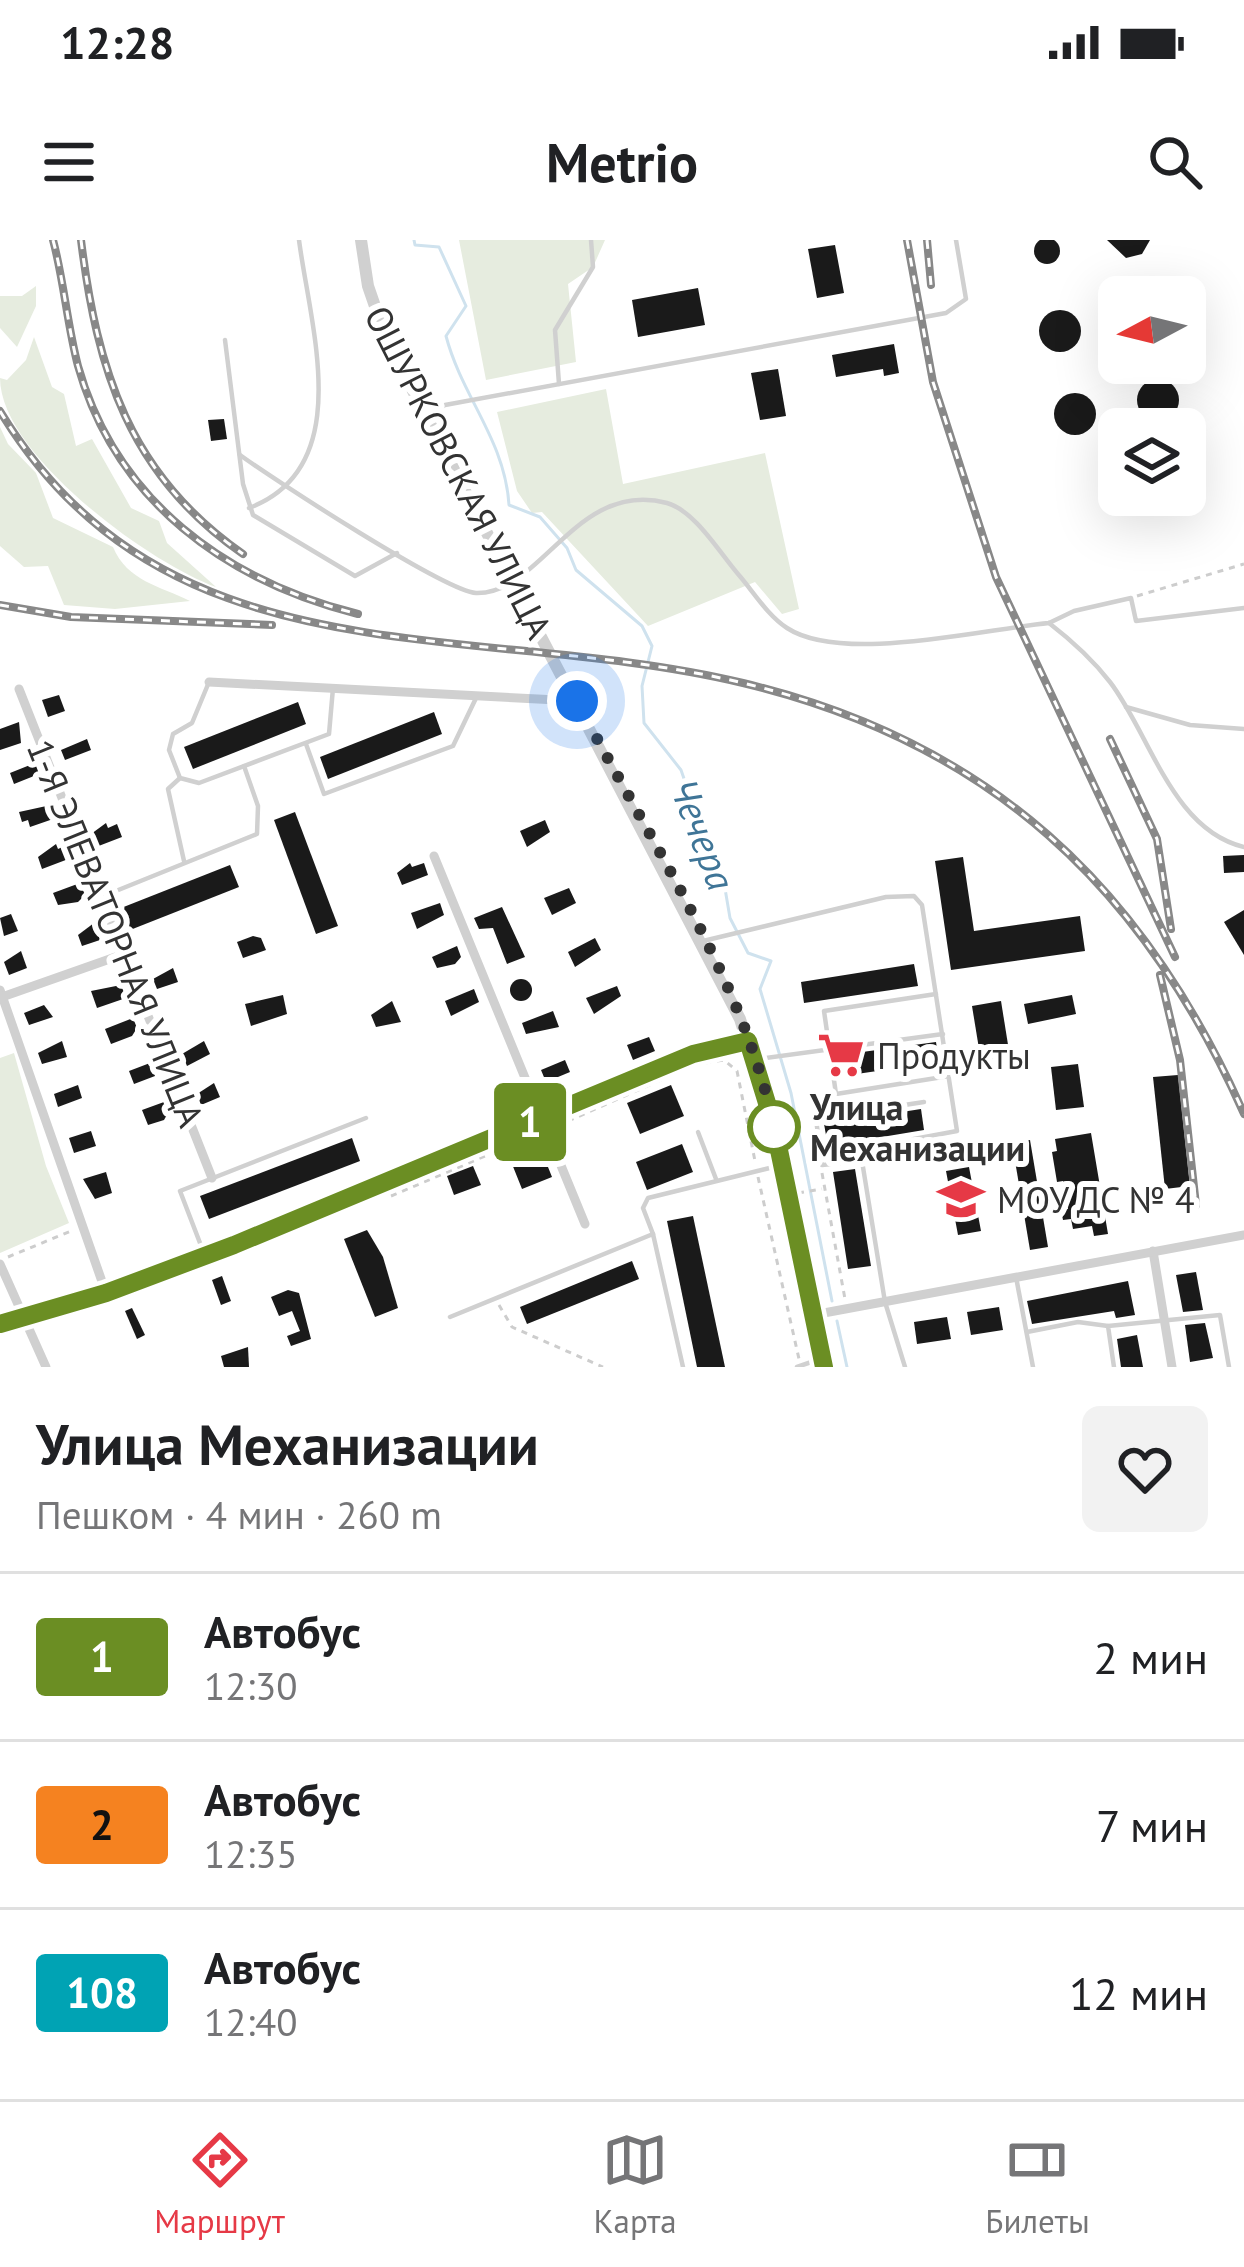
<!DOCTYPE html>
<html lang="ru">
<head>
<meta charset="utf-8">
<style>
  :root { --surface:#fff; --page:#f2f2f2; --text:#202124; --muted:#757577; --line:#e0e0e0; --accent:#e63946 }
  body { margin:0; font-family:"PT Sans",sans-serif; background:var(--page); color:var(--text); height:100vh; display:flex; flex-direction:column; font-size:45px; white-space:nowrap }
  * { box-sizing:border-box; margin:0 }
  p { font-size:39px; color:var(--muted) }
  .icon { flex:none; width:66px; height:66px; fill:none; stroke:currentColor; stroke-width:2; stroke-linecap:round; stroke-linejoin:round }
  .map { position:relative; height:1127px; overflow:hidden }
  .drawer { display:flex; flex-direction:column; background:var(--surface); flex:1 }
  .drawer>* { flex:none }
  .badge { padding:0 24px; border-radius:9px; font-size:42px; line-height:78px }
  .needle { width:78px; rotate:263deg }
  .fabs { position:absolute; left:1098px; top:36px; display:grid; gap:24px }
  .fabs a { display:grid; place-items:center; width:108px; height:108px; border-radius:18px; background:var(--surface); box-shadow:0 12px 48px #0002; font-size:60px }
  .you { position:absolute; width:60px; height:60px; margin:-30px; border:9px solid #fff; border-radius:50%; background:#1a73e8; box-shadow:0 0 0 18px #1a73e833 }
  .map>.badge { position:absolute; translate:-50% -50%; box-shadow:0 0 0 6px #fff }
  .round { display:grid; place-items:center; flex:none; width:126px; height:126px; border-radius:18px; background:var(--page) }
  .headline { display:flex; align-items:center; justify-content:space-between; height:204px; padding:0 36px }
  h1 { font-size:57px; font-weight:700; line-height:90px }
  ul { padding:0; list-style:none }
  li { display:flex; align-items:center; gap:36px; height:168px; padding:0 36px; border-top:3px solid var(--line) }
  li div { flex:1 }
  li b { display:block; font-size:45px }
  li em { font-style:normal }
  li .badge { min-width:132px; font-weight:700; text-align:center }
  .status { display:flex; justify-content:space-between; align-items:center; height:84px; padding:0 60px; background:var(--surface); direction:ltr }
  .status svg { height:33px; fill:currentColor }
  header { display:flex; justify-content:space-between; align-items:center; height:156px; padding:0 36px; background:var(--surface); font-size:54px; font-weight:700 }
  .tab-bar { display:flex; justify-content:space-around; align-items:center; height:168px; border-top:3px solid var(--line); background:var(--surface); font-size:33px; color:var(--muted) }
  .tab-bar a { display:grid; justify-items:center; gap:6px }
  .tab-bar .current { color:var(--accent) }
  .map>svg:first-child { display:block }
  .green { fill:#e6ecdf }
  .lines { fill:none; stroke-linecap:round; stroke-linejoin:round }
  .stream { stroke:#cfe2ee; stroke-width:3 }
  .building { fill:#1a1a1a }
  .path { stroke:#cdcdcd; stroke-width:3; stroke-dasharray:6 6; stroke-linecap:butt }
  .service { stroke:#d0d0d0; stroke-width:4.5 }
  .minor { stroke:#d0d0d0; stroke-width:9 }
  .tertiary { stroke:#d0d0d0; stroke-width:12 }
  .rail-casing { stroke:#888; stroke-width:8 }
  .rail { stroke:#fff; stroke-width:3; stroke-dasharray:9; stroke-linecap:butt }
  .line-casing { stroke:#fff; stroke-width:27 }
  .line { stroke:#6b8e23; stroke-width:18 }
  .walk { stroke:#333; stroke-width:12; stroke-dasharray:0 21.6 }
  .stop-dot { fill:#fff; stroke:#6b8e23; stroke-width:6 }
  .labels { text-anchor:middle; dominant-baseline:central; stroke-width:12; stroke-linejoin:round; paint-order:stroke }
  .street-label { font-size:36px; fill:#333; stroke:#fff }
  .poi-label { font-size:36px; fill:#333; stroke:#fff; text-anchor:start }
  .stop-label { font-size:36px; font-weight:bold; fill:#333; stroke:#fff; text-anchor:start }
  .water-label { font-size:39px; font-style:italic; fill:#3f7597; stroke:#fff }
</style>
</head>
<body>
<div class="status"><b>12:28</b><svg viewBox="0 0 49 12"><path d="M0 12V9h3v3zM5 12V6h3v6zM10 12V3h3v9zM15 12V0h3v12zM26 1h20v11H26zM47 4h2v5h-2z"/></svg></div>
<header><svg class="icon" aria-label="menu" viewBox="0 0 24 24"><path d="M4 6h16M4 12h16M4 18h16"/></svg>Metrio<svg class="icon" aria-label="search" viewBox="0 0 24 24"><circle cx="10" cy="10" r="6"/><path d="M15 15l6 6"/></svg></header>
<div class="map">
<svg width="1244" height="1127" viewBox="0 0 1244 1127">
  <rect width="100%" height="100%" fill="#fff"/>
  <!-- green -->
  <g class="green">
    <path d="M459,0h146l-12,27 -25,17 8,78 -90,18z"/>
    <path d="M36,46v20l-19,41 -17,-19v-32h22z"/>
    <path d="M34,97l18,50 12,7 12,52 16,-7 39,69 28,13 8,22 49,44c-67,-24 -216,-133 -216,-209l7,2 19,-20z"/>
    <path d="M606,149l17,95 142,-31 34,156 -17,5 -27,-32 -107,44 -106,-114 -10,1 -15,-22 -20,-79z"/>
    <path d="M0,187l8,17 28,29 17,45 60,29c14,34 47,39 77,54l-75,8 -51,-4 -16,-39 -24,1 -24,-21z"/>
    <path d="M14,813l32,113 23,57 -69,30v-195z"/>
  </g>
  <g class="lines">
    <!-- stream -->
    <g class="stream">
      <path d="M414,0l1,5 24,2 27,59 -20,30c16,61 59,104 63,169l31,12 27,31 9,22 66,56 10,20 -10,40 2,37 37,47 24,69 16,26 9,53 18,35 23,8 -11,28 31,104 41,208"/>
      <path d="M837,1081l10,46"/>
    </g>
  </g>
  <!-- building -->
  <g class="building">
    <circle cx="1047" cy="11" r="13"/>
    <path d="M1107,0h43l-8,14 -16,4z"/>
    <path d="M835,5l9,48 -27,5 -9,-49z"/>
    <path d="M698,48l7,37 -67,12 -6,-37z"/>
    <circle cx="1060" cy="91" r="21"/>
    <path d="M894,104l5,29 -15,3 -1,-7 -47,8 -4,-22z"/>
    <path d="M778,129l8,47 -26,4 -9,-47z"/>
    <circle cx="1158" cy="160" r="21"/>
    <circle cx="1075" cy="174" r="21"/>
    <path d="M224,179l3,20 -16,2 -3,-21z"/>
    <path d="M59,455l6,16 -17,6 -6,-17z"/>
    <path d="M298,462l8,22 -113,45 -9,-22z"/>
    <path d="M434,472l8,22 -114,45 -8,-22z"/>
    <path d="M19,482l2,21 -21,7v-21z"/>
    <path d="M87,499l4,11 -26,10 -4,-10z"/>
    <path d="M35,523l4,11 -25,10 -4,-11z"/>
    <path d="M51,565l5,13 -26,9 -2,-7 -6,2 -3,-10z"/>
    <path d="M295,572l43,114 -22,8 -42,-114z"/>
    <path d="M545,580l5,12 -23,15 -7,-16z"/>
    <path d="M106,583l2,5 9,-4 5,13 -26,10 -5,-13z"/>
    <path d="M56,604l2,5 9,-4 4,13 -29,11 -4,-12z"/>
    <path d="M1244,615v17l-20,1 -1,-17z"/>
    <path d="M963,617l11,74 106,-15 5,35 -134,19 -16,-109z"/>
    <path d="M410,623l2,4 12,-4 4,12 -26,10 -5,-12z"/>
    <path d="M230,625l9,22 -114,45 -9,-22z"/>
    <path d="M80,643l5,12 -7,7 -20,3 -5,-12z"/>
    <path d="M569,648l7,15 -24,12 -8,-17z"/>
    <path d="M440,663l4,12 -27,14 -6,-16z"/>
    <path d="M502,667l23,50 -18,7 -14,-36 -14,1 -5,-11z"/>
    <path d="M1244,670v45l-20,-33z"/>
    <path d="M11,674l7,17 -14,5 -4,-18z"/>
    <path d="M94,683l6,17 -18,6 -4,-11z"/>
    <path d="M253,696l8,2 5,12 -23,8 -6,-16z"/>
    <path d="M595,698l6,12 -26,17 -7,-15z"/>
    <path d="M457,706l4,11 -6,7 -18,4 -5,-11z"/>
    <path d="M21,711l6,17 -18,7 -5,-13z"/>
    <path d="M914,724l4,22 -114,17 -3,-21z"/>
    <path d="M173,728l5,14 -21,7 -4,-10z"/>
    <circle cx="521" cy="750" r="11"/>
    <path d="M121,745l5,13 -29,10 -6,-17z"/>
    <path d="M617,746l4,10 -27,18 -8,-16z"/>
    <path d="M474,749l5,13 -28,14 -6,-15z"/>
    <path d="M283,755l4,19 -36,12 -6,-22z"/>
    <path d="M1072,755l4,19 -48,10 -4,-20z"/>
    <path d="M392,761l9,21 -25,5 -5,-12z"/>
    <path d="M1001,761l9,56 -29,4 -9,-55z"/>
    <path d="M44,765l9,12 -24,8 -5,-12z"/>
    <path d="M553,771l6,16 -33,7 -4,-11z"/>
    <path d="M133,778l4,10 -5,8 -21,8 -6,-15z"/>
    <path d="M649,797l6,14 -22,9 -6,-15z"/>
    <path d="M62,801l5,16 -25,7 -4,-11z"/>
    <path d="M204,801l6,13 -23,12 -5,-12z"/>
    <path d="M936,802l3,20 -96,14 -3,-21z"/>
    <path d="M565,820l5,12 -24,10 -5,-12z"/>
    <path d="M150,823l5,13 -21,8 -5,-13z"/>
    <path d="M1078,824l6,43 -28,3 -5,-43z"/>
    <path d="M1178,835l12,111 -25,3 -12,-112z"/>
    <path d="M214,843l6,14 -19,8 -4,-11z"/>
    <path d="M78,845l4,13 -24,9 -4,-13z"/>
    <path d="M671,845l13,31 -44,18 -13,-31z"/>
    <path d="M515,853l5,12 -26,10 -5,-16z"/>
    <path d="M164,862l4,11 -4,7 -16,5 -6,-15z"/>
    <path d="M921,869l3,21 -96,16 -4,-22z"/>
    <path d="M91,891l5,15 -22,7 -5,-15z"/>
    <path d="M1091,893l17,101 -14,2 -2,-10 -19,3 -2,-10 -8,1 -2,-10 7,-1 -5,-28 -6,1 -5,-30 5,-1 -2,-12z"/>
    <path d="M352,898l8,23 -151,58 -9,-23z"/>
    <path d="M1030,900l18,107 -18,3 -18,-107z"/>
    <path d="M538,902l14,35 -30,12 -14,-35z"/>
    <path d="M682,904l11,28 -46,18 -11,-28z"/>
    <path d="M473,926l8,19 -27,10 -7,-19z"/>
    <path d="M969,927l12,64 -23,4 -12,-64z"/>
    <path d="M855,929l16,97 -23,3 -15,-97z"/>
    <path d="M106,932l6,21 -17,6 -12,-20z"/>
    <path d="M693,976l32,151h-28l-30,-146z"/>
    <path d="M367,990l16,27 15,51 -23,9 -31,-78z"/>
    <path d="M632,1021l7,18 -112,45 -7,-17z"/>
    <path d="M1196,1032l7,38 -20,2 -7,-37z"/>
    <path d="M222,1036l9,25 -10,4 -9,-25z"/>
    <path d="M1128,1041l7,34 -19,3 -2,-7 -82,13 -5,-23z"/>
    <path d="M288,1050l11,3 12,46 -20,7 -4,-10 13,-5 -8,-20 -13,5 -8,-19z"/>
    <path d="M999,1067l4,23 -32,5 -4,-23z"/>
    <path d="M132,1068l13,27 -8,4 -12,-28z"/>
    <path d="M947,1077l4,22 -34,5 -3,-22z"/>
    <path d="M1205,1083l8,35 -23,4 -5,-37z"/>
    <path d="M1137,1095l6,32h-22l-4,-28z"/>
    <path d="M248,1107l1,20h-25l-3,-11z"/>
  </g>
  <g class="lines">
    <!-- path -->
    <g class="path">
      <path d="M1137,356l107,-32"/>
      <path d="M705,823l19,-3 13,11 18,90"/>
      <path d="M557,886l106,-47"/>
      <path d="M822,933l23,126"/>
      <path d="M758,937l41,182"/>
      <path d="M798,953l24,-4"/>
      <path d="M391,956l146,-62"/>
      <path d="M8,1017l63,-26"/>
      <path d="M499,1065l13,22 91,40"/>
    </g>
    <!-- service -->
    <g class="service">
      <path d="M225,100l18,144 10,31 102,61 42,-23"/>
      <path d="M559,144l-4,-54 38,-63 -2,-27"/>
      <path d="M430,175l15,-10 501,-92 20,-14 -10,-59"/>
      <path d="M240,215c33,24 205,136 236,138 65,2 100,-114 191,-90 28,8 52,49 71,71 15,17 29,41 49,54 55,36 197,1 262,-5l25,-12 57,-13 5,23 108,-13"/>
      <path d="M249,268c108,-40 61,-182 50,-268"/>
      <path d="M1049,383c22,17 44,37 61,59 40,52 62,148 134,165"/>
      <path d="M209,442l-17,41 -19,11 -4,16 11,28 19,5 130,-49 4,-46"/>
      <path d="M1126,467l64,18 54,4"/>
      <path d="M306,504l18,50 129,-48 24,-50"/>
      <path d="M180,538l-12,11 16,72"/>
      <path d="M101,657l156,-63 1,-28 -14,-40"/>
      <path d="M703,701l183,-44 28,-1 8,9 35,226 -70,13 -25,17 23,141 20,65"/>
      <path d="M936,754l-112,17 12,83 113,-18"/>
      <path d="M759,819l184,-25"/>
      <path d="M836,854l3,21 85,-13"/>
      <path d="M839,875l-23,4 6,46 40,-4"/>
      <path d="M698,892l18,47"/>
      <path d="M653,994l-10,-26 5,-10 134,-33"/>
      <path d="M205,1016l-25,-65 186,-73"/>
      <path d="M1016,1037l17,90"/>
      <path d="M450,1077l203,-83 30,133"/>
      <path d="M1027,1092l51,-10 30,4"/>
      <path d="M797,1127l23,-8"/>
      <path d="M1114,1127l-6,-41 112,-11 9,52"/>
    </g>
    <!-- minor -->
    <g class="minor">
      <path d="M209,442l368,19"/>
      <path d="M19,449l193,489"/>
      <path d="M434,616l151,368"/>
      <path d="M0,750l106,303"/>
      <path d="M2,757l122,-43"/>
      <path d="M1153,1011l19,116"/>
      <path d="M0,1024l46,103"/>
      <path d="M813,1075l431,-80"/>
      <path d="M0,1084l106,-31 128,-48 459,-191 55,-13"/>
    </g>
    <!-- tertiary -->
    <path class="tertiary" d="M361,0l7,46 19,55 353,678 34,107 50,241"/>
    <defs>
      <g id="rail">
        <path d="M53,0c11,41 14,84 25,126 38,135 148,215 280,248"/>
        <path d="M81,0c16,130 48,235 162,314"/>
        <path d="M907,0l26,142 63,195 179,380"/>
        <path d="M927,0l4,45"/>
        <path d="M0,171c168,277 472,207 743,272 247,59 400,203 501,431"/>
        <path d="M0,365l71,12 201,8"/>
        <path d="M1110,499l47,100 14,90"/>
        <path d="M1160,735l20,85 16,145"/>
      </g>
    </defs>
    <!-- rail casing -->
    <use href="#rail" class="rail-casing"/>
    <!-- rail -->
    <use href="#rail" class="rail"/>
  </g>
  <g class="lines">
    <defs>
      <path id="line" d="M0,1084l106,-31 128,-48 459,-191 55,-13 26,85 50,241"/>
    </defs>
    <!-- line casing -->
    <use href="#line" class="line-casing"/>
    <!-- line -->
    <use href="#line" class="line"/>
    <!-- walk -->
    <path class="walk" d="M577,461c69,133 167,279 197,426"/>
  </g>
  <!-- icons -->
  <defs>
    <symbol id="supermarket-bare" viewBox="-9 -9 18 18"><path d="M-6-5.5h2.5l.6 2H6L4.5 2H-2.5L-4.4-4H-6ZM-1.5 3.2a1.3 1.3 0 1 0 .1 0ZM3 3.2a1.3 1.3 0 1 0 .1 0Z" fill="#e63946" stroke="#fff" stroke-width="2.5" paint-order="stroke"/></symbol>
    <symbol id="school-bare" viewBox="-9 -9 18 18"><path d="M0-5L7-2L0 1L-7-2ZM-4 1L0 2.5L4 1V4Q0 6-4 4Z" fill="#e63946" stroke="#fff" stroke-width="2.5" paint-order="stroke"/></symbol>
  </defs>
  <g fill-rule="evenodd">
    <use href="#supermarket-bare" x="808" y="782" width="66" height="66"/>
    <use href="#school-bare" x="928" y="926" width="66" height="66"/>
  </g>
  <!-- markers -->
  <circle class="stop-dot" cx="774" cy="887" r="24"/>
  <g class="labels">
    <!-- street labels -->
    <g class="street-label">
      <text transform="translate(459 232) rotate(63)">ОШУРКОВСКАЯ УЛИЦА</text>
      <text transform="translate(116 693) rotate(68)">1-Я ЭЛЕВАТОРНАЯ УЛИЦА</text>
    </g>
    <!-- poi labels -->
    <g class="poi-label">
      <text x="877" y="815">Продукты</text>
      <text x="997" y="959">МОУ ДС № 4</text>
    </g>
    <!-- stop labels -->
    <g class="stop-label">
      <text x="810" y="866">Улица<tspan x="810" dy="41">Механизации</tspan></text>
    </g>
    <!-- water labels -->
    <g class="water-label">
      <text transform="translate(703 594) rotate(69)">Чечера</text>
    </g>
  </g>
</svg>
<div class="fabs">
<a><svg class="needle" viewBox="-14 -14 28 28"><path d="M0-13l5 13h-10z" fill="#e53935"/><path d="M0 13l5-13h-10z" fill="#757577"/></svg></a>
<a><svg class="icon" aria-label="layers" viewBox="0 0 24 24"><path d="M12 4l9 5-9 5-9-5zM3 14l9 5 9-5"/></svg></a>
</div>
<div class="you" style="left:577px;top:461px"></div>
<b class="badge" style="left:530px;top:882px;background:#6b8e23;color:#fff">1</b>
</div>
<section class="drawer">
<div class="headline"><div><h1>Улица Механизации</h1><p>Пешком · 4 мин · 260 m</p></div><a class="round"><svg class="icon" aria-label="heart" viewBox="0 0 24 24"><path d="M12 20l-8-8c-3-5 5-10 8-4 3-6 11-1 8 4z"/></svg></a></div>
<ul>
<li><span class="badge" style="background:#6b8e23;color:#fff">1</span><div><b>Автобус</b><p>12:30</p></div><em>2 мин</em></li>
<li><span class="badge" style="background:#f58220;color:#111">2</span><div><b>Автобус</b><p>12:35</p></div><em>7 мин</em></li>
<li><span class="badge" style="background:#00a3b4;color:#fff">108</span><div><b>Автобус</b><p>12:40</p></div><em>12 мин</em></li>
</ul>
</section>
<nav class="tab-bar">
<a class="current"><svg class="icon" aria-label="directions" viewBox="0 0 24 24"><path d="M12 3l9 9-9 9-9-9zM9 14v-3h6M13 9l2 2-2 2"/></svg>Маршрут</a>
<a><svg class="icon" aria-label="map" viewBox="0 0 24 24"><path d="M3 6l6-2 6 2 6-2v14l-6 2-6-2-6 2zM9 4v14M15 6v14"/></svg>Карта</a>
<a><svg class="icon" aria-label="tickets" viewBox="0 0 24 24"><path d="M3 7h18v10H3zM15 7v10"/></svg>Билеты</a>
</nav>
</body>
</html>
